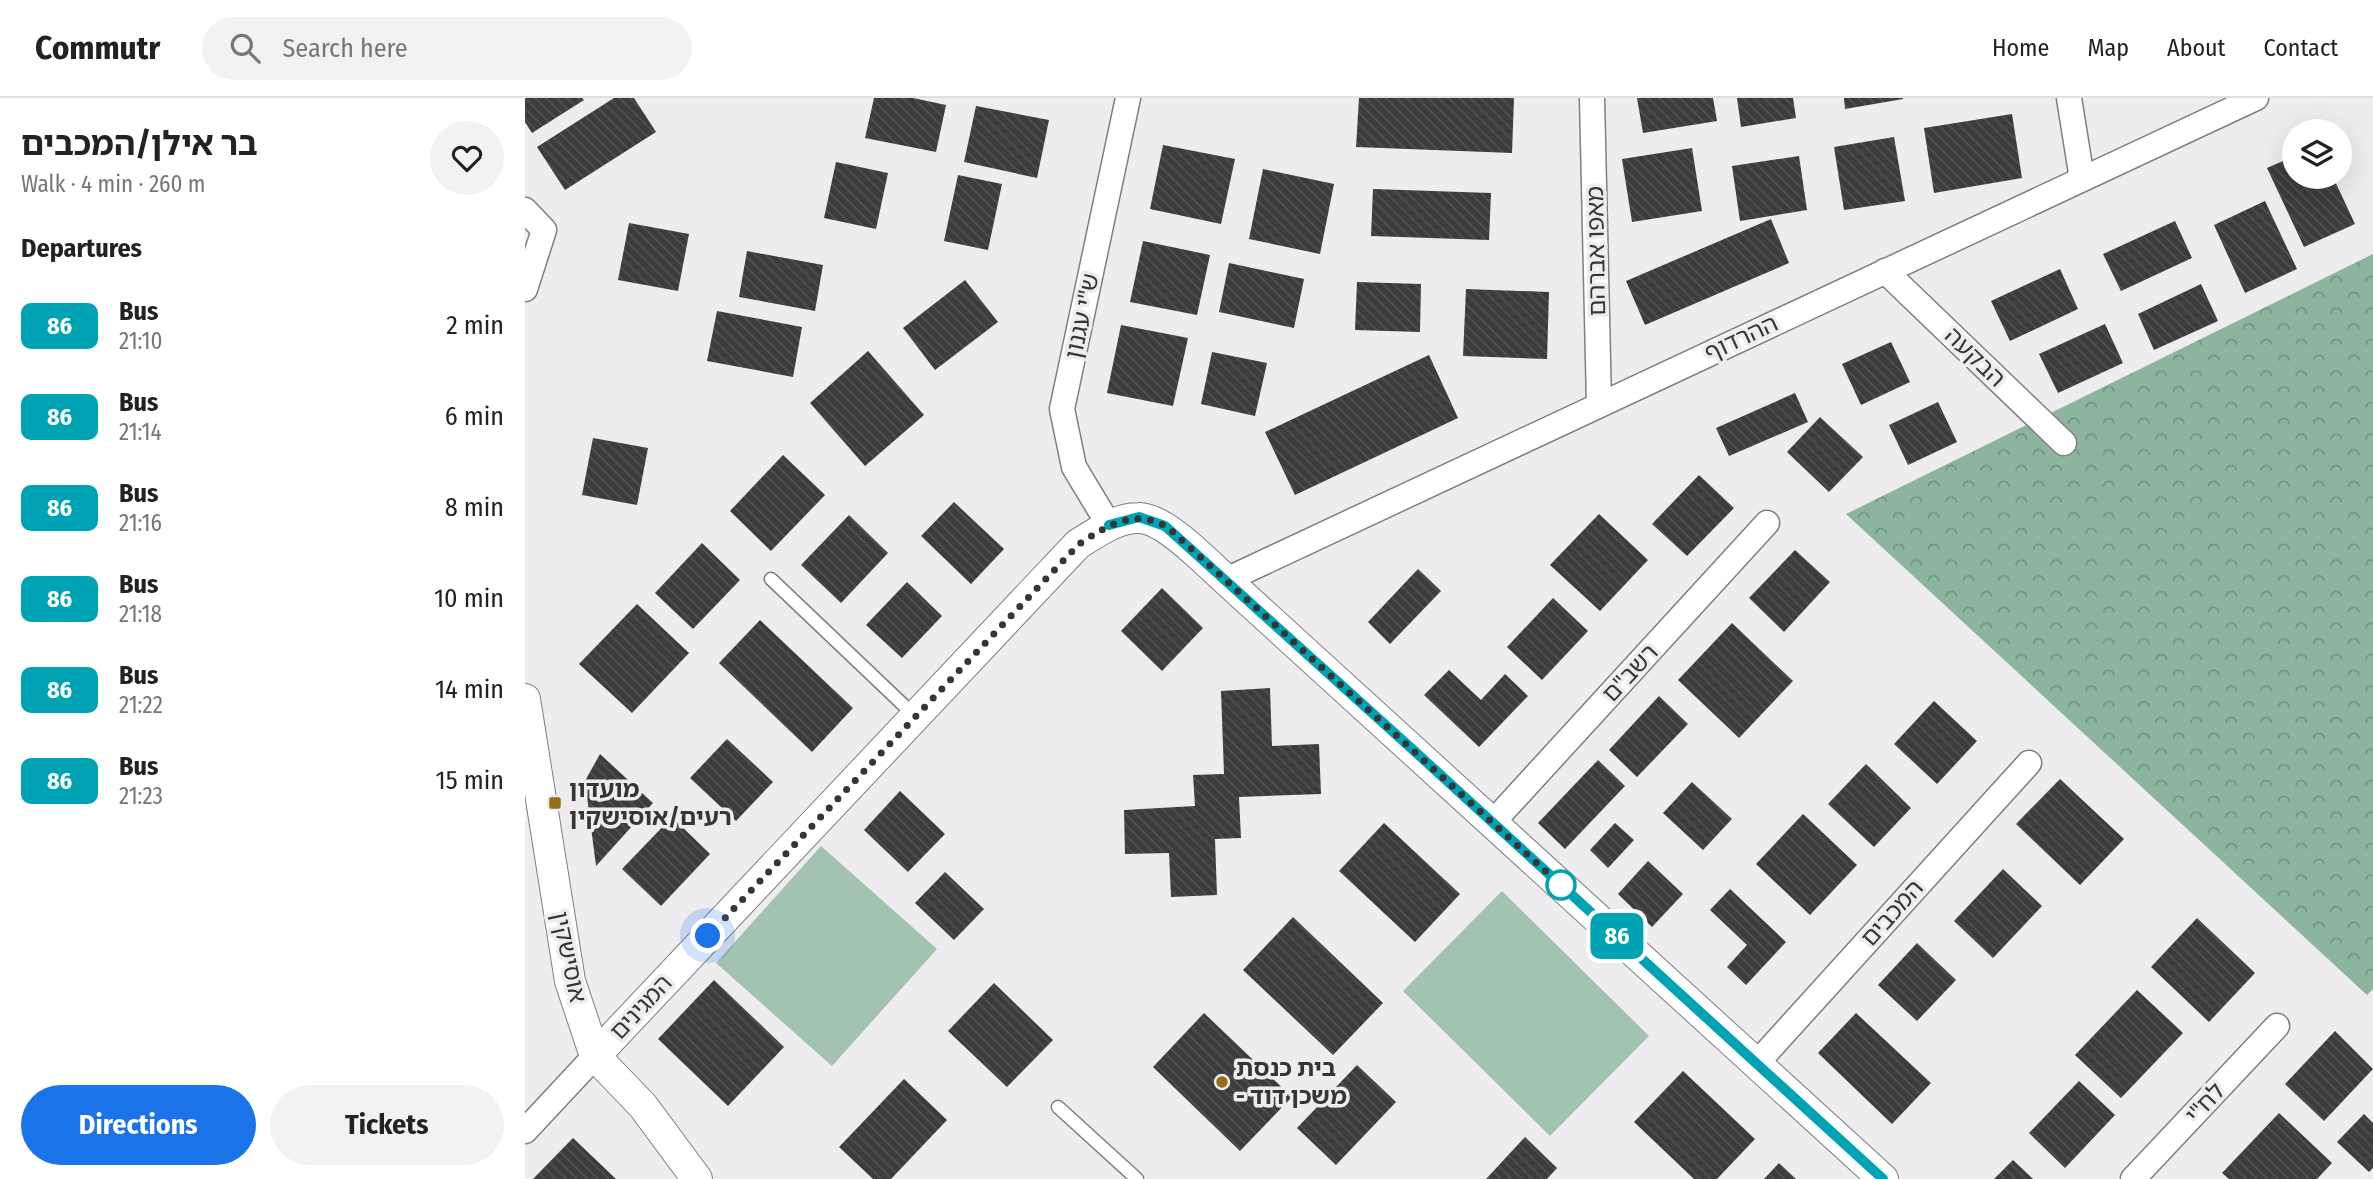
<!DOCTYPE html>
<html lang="en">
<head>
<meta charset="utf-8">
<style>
  :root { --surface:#fff; --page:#f2f2f2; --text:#222; --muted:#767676; --line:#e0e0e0; --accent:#1a73e8 }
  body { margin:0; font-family:"Fira Sans Condensed","Noto Sans Hebrew",sans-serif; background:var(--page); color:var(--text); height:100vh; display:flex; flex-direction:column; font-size:26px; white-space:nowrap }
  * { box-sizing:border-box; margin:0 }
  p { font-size:23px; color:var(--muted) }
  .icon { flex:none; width:38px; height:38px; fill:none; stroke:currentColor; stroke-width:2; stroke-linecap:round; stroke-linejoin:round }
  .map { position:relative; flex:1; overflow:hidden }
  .panel { display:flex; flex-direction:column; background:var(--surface); width:525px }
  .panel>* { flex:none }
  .badge { padding:0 14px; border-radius:10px; font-size:24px; line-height:46px }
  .controls { position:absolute; left:1757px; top:21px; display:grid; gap:14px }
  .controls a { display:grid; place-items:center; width:70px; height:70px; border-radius:50%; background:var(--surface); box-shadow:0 7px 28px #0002; font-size:35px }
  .you { position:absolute; width:35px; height:35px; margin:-18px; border:5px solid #fff; border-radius:50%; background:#1a73e8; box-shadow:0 0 0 10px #1a73e833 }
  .map>.badge { position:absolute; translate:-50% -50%; box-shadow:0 0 0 4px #fff }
  h2 { padding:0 21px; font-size:26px; line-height:63px }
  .round { display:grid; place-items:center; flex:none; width:74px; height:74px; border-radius:37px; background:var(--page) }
  .summary { display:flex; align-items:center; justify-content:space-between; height:119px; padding:0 21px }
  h1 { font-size:33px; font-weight:700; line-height:52px }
  .action { display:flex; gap:14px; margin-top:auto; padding:14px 21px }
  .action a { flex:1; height:80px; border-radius:42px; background:var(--accent); color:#fff; font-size:28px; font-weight:700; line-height:80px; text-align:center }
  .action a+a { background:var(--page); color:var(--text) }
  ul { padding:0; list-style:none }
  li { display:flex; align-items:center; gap:21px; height:91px; padding:0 21px }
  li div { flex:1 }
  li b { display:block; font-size:26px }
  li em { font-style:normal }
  li .badge { min-width:77px; font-weight:700; text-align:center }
  header { display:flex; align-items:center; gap:42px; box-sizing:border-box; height:98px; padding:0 35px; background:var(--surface); border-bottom:2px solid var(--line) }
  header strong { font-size:33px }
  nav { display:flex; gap:38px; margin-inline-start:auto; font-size:24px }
  .search { width:490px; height:63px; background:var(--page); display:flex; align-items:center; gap:18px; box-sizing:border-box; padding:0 24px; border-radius:38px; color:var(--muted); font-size:26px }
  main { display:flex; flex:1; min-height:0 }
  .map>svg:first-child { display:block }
  .forest { fill:url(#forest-crowns) }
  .garden { fill:#a2c3af }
  .building { fill:url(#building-back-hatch) }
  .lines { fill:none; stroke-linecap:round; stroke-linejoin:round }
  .service-casing { stroke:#807e81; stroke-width:15 }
  .minor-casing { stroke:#807e81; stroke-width:27 }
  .tertiary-casing { stroke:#807e81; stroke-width:32 }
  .service { stroke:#fff; stroke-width:12 }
  .minor { stroke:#fff; stroke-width:24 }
  .tertiary { stroke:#fff; stroke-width:30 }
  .line-casing { stroke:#fff; stroke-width:16 }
  .line { stroke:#00a3b4; stroke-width:10 }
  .walk { stroke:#363536; stroke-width:7; stroke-dasharray:0 12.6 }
  .poi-dot { fill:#956e17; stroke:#eeecef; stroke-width:2.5 }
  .stop-dot { fill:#fff; stroke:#00a3b4; stroke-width:3.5 }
  .labels { text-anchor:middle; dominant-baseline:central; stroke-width:7; stroke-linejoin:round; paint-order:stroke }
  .street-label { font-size:24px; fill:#363536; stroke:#eeecef }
  .poi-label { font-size:24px; font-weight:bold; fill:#363536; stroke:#eeecef; text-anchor:start }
</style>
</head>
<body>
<header>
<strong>Commutr</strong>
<div class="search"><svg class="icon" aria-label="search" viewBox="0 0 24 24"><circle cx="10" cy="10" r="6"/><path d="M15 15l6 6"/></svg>Search here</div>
<nav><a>Home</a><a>Map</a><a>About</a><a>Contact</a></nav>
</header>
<main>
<section class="panel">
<div class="summary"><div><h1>בר אילן/המכבים</h1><p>Walk · 4 min · 260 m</p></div><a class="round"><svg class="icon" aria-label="heart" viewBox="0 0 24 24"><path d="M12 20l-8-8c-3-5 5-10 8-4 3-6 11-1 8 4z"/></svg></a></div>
<h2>Departures</h2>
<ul>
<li><span class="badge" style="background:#00a3b4;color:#fff">86</span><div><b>Bus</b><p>21:10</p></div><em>2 min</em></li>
<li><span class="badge" style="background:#00a3b4;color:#fff">86</span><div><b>Bus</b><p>21:14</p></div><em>6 min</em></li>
<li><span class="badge" style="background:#00a3b4;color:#fff">86</span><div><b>Bus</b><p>21:16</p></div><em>8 min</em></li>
<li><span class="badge" style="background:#00a3b4;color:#fff">86</span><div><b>Bus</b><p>21:18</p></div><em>10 min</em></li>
<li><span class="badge" style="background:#00a3b4;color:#fff">86</span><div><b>Bus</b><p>21:22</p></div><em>14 min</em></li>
<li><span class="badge" style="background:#00a3b4;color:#fff">86</span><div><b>Bus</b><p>21:23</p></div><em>15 min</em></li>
</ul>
<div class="action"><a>Directions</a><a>Tickets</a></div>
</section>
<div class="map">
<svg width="1848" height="1081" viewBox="0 0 1848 1081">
  <defs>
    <pattern id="forest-crowns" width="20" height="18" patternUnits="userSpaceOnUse" patternTransform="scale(1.75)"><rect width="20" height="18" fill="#8bb69d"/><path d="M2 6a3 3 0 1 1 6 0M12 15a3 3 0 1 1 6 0" fill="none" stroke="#729581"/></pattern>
    <pattern id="building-back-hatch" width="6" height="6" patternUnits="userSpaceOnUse" patternTransform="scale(1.75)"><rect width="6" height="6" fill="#3c3b3e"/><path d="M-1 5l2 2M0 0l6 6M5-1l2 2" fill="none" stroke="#504f52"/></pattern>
  </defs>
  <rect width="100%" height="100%" fill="#eeecef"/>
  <!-- forest -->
  <path class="forest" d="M1848,156v735l-6,6 -521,-481z"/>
  <!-- garden -->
  <g class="garden">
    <path d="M296,748l116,103 -105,117 -116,-103z"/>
    <path d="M977,793l147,145 -99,100 -147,-145z"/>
  </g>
  <!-- building -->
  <g class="building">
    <path d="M0,0h57l2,2 -52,33 -7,-11z"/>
    <path d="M89,0h20l22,34 -91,58 -28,-43z"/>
    <path d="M349,0h39l33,7 -10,47 -71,-14z"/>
    <path d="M834,0h155l-2,55 -156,-6z"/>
    <path d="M1112,0h76l4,23 -74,12z"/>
    <path d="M1212,0h56l3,20 -55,9z"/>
    <path d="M1319,0h59v1l-58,10z"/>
    <path d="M451,8l73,14 -12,58 -73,-16z"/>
    <path d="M1487,16l10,64 -88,15 -10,-65z"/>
    <path d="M1369,39l11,64 -61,9 -10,-63z"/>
    <path d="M638,47l72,14 -14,65 -71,-15z"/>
    <path d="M1167,50l10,63 -70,11 -10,-63z"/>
    <path d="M1274,58l8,54 -67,11 -8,-55z"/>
    <path d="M1769,58v21h39l22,47 -51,23 -37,-79z"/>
    <path d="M311,64l52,11 -12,56 -52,-11z"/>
    <path d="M738,71l71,15 -14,70 -71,-15z"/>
    <path d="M433,77l44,9 -14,66 -44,-9z"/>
    <path d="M848,91l118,4 -2,47 -118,-4z"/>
    <path d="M1740,103l32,68 -52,24 -31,-68z"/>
    <path d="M1246,121l18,44 -144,62 -19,-44z"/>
    <path d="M1650,123l17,37 -71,33 -18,-37z"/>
    <path d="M104,125l60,11 -11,57 -60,-11z"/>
    <path d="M618,143l67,14 -13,60 -67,-13z"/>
    <path d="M222,153l76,14 -8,46 -76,-14z"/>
    <path d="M704,165l75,16 -10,49 -75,-16z"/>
    <path d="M1535,171l18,40 -68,32 -19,-40z"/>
    <path d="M440,182l33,42 -63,48 -32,-42z"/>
    <path d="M832,184l64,2 -1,48 -65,-2z"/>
    <path d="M1676,186l17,37 -64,29 -16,-36z"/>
    <path d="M941,191l83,3 -2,67 -84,-3z"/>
    <path d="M192,213l85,16 -9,50 -86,-16z"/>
    <path d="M1580,226l18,39 -65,30 -19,-39z"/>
    <path d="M596,227l67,13 -15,68 -66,-13z"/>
    <path d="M1366,244l19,40 -49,23 -19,-41z"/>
    <path d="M343,253l56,64 -59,51 -55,-63z"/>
    <path d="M687,254l55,11 -12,53 -54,-12z"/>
    <path d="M904,257l29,63 -163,77 -30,-63z"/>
    <path d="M1270,295l13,29 -79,34 -13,-28z"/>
    <path d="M1413,304l19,40 -49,23 -19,-40z"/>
    <path d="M1295,319l43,40 -34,35 -42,-40z"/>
    <path d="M68,340l55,10 -11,57 -55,-10z"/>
    <path d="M258,357l42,40 -54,56 -41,-40z"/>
    <path d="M1174,377l35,33 -47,48 -35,-32z"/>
    <path d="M429,404l50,47 -33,35 -50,-48z"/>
    <path d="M1074,416l49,46 -48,51 -50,-46z"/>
    <path d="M324,417l39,38 -47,50 -40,-38z"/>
    <path d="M177,445l38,37 -47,49 -38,-36z"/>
    <path d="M1270,452l35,32 -46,50 -35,-34z"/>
    <path d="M893,471l23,22 -51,53 -22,-22z"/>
    <path d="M382,484l35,34 -40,42 -36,-33z"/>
    <path d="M637,490l41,40 -41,43 -41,-40z"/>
    <path d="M1028,500l35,33 -46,49 -35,-33z"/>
    <path d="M112,506l52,49 -57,60 -53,-49z"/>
    <path d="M235,522l93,88 -41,44 -93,-89z"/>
    <path d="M1207,525l61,58 -54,57 -61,-58z"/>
    <path d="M924,572l32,30 24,-26 23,22 -49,51 -55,-52z"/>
    <path d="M745,590l2,58 47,-2 2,50 -82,3 2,41 -26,1 2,56 -46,2 -2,-44 -44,1 -1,-44 71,-4 -2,-31 31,-1 -3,-83z"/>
    <path d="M1134,598l29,28 -51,53 -28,-27z"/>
    <path d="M1409,603l43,40 -40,43 -43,-40z"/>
    <path d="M202,641l46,43 -37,39 -46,-43z"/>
    <path d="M75,656l53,49 -57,63 -11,-85z"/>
    <path d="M1073,662l27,26 -60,63 -27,-26z"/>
    <path d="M1341,666l45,44 -37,39 -46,-43z"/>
    <path d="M1535,681l64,60 -44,46 -64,-61z"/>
    <path d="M1167,684l40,37 -29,31 -40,-37z"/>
    <path d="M375,693l45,43 -37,38 -44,-42z"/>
    <path d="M1278,716l54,51 -47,50 -54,-51z"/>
    <path d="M147,719l38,37 -49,52 -39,-37z"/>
    <path d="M859,725l76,71 -45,48 -76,-71z"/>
    <path d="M1090,725l19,17 -26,28 -18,-18z"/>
    <path d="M1123,763l35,33 -31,33 -34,-33z"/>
    <path d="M1478,771l39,37 -49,52 -39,-37z"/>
    <path d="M420,774l39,37 -30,31 -39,-37z"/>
    <path d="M1205,791l56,53 -40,43 -19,-18 20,-22 -37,-35z"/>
    <path d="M768,819l90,86 -50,52 -90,-85z"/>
    <path d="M1672,820l58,55 -46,49 -58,-55z"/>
    <path d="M1392,845l39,37 -39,41 -39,-36z"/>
    <path d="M189,882l70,67 -56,59 -70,-67z"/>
    <path d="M469,885l59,57 -46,47 -59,-56z"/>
    <path d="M1612,892l46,43 -62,65 -46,-43z"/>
    <path d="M679,915l88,84 -52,54 -87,-84z"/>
    <path d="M1331,915l75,70 -39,41 -74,-71z"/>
    <path d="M1810,933l38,38 -49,52 -39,-37z"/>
    <path d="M832,967l39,37 -60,63 -39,-37z"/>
    <path d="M1158,973l72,68 -38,40h-23l-60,-57z"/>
    <path d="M379,981l43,41 -56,59h-18l-34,-32z"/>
    <path d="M1554,983l36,34 -50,53 -36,-35z"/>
    <path d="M1754,1015l53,50 -15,16h-88l-7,-6z"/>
    <path d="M1839,1016l9,9v45l-4,4 -32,-30z"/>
    <path d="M1000,1039l32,31 -10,11h-61z"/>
    <path d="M48,1040l43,41h-83z"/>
    <path d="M1488,1062l20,19h-39z"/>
    <path d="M1254,1065l17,16h-32z"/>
  </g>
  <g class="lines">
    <defs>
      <g id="service">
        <path d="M246,481l144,137"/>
        <path d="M533,1009l79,72"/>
      </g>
      <g id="minor">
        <path d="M1067,0l7,306"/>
        <path d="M1544,0l13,81"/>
        <path d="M0,112l19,20 -19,59"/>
        <path d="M1360,173l179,172"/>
        <path d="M584,427l-35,-58 -12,-58 66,-311"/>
        <path d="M701,482l1030,-482"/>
        <path d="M968,724l274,-299"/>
        <path d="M1231,966l273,-301"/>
        <path d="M0,1033l70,-75"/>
        <path d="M1608,1081l144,-153"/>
      </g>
      <g id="tertiary">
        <path d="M0,601l45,282 25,75 48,50 54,73"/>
        <path d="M70,958l483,-512c18,-11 38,-26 60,-26 26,-1 69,45 88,62l657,599"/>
      </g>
    </defs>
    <!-- service casing -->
    <use href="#service" class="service-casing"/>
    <!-- minor casing -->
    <use href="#minor" class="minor-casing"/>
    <!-- tertiary casing -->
    <use href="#tertiary" class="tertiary-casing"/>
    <!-- service -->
    <use href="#service" class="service"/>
    <!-- minor -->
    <use href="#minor" class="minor"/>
    <!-- tertiary -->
    <use href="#tertiary" class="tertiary"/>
  </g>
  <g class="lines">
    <defs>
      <path id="line" d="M584,427l30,-8 26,9 246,222 472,431"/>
    </defs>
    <!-- line casing -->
    <use href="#line" class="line-casing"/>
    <!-- line -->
    <use href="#line" class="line"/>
    <!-- walk -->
    <path class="walk" d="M183,838l371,-392c27,-17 53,-36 86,-18 7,4 14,12 21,18l375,341"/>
  </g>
  <!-- markers -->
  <g class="poi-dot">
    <rect x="23" y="698" width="14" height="14" rx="3.5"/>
    <circle cx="697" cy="984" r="7"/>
  </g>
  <circle class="stop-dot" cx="1036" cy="787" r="14"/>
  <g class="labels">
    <!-- street labels -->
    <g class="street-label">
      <text transform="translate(1071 153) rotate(-91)">מאפו אברהם</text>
      <text transform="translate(557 218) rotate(-78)">ש"י עגנון</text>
      <text transform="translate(1216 240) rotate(-25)">ההרדוף</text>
      <text transform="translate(1450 259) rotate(44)">הבקעה</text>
      <text transform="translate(1105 575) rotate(-47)">רשב"ם</text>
      <text transform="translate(1367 815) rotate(-48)">המכבים</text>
      <text transform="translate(44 859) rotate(78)">אוסישקין</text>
      <text transform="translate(116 909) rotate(-47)">המגינים</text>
      <text transform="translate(1680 1005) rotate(-47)">לח"י</text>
    </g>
    <!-- poi labels -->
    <g class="poi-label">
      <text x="44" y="691">מועדון<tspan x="44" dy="28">רעים/אוסישקין</tspan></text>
      <text x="711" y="970">בית כנסת<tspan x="711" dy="28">- משכן דוד</tspan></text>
    </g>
  </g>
</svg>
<div class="controls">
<a><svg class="icon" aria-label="layers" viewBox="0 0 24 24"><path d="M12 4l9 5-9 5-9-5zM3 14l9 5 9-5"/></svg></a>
</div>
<div class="you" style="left:183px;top:838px"></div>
<b class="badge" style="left:1092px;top:838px;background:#00a3b4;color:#fff">86</b>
</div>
</main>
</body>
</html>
